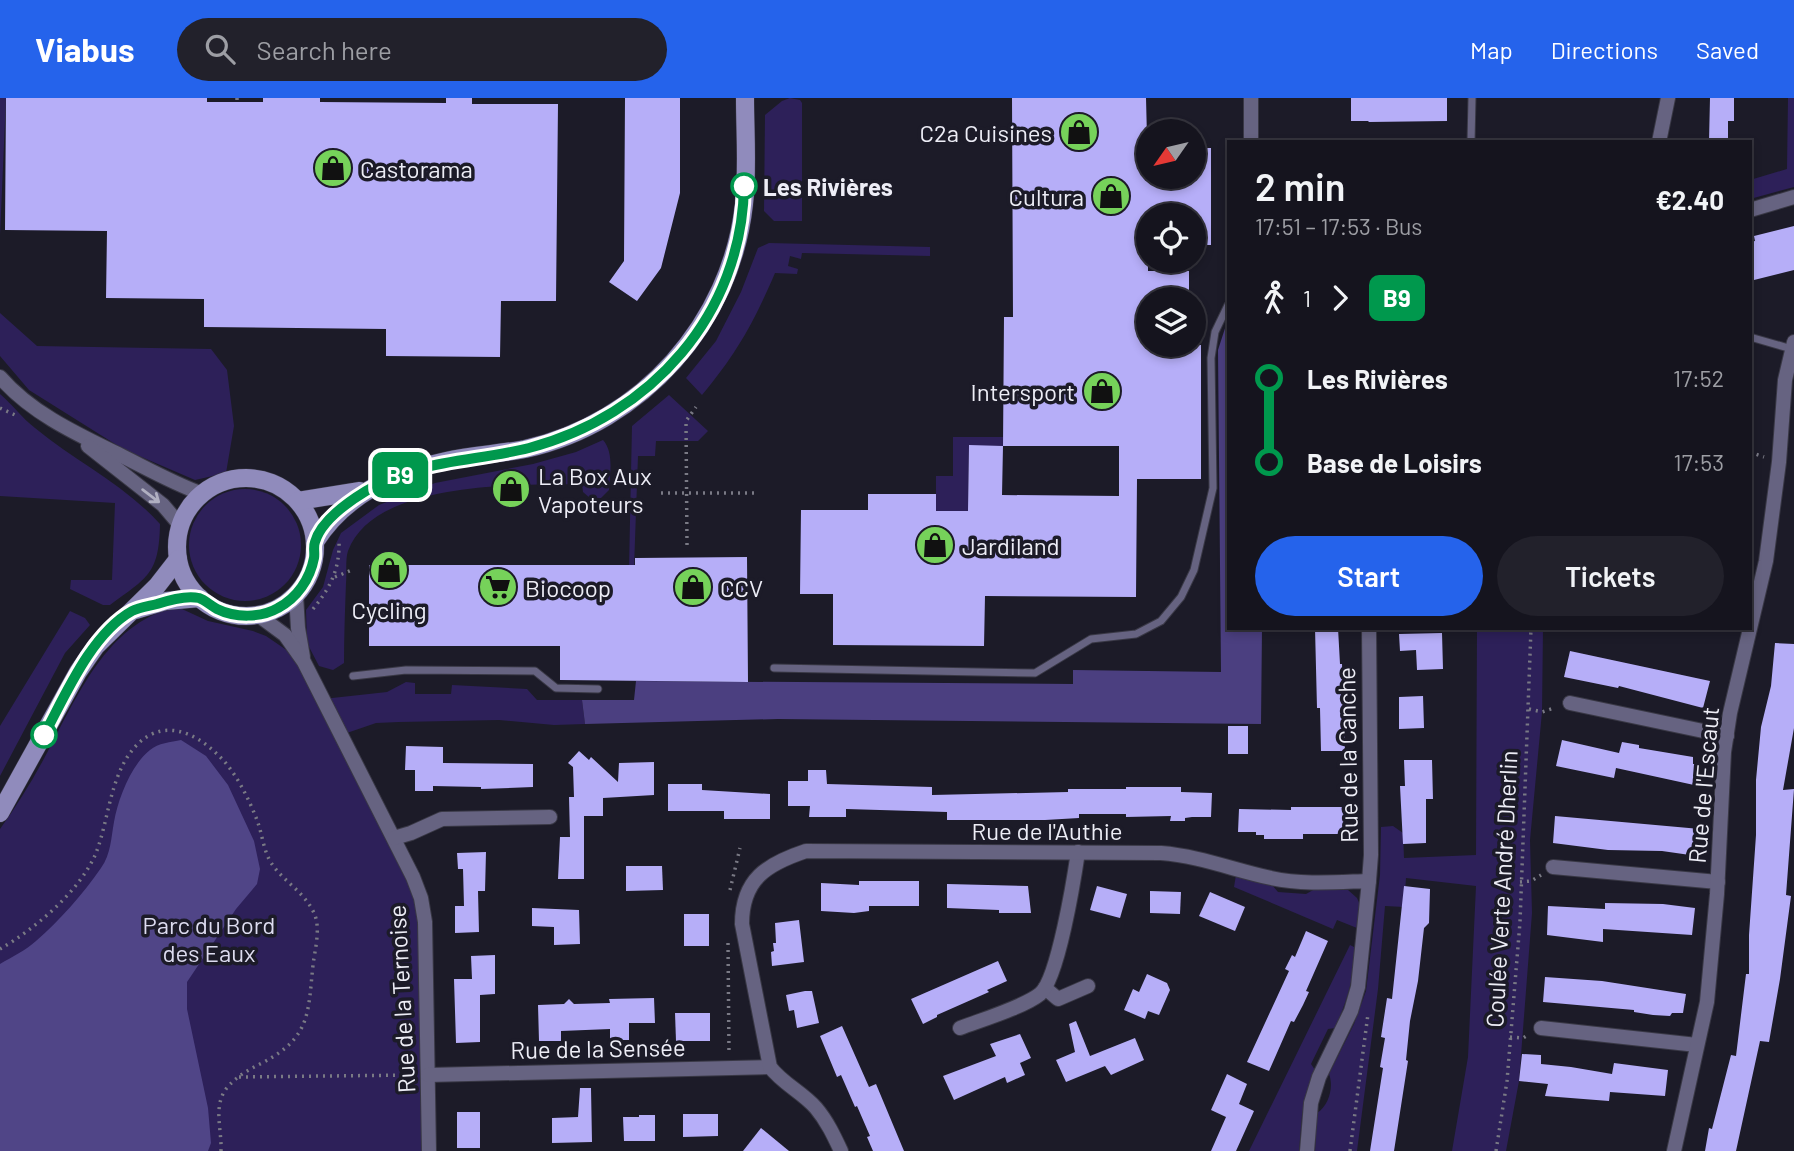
<!DOCTYPE html>
<html lang="en">
<head>
<meta charset="utf-8">
<style>
  :root { --surface:#15141e; --page:#22212b; --text:#f1f3f6; --muted:#9d9ea4; --line:#34333c; --accent:#2563eb }
  body { margin:0; font-family:Barlow,sans-serif; background:var(--page); color:var(--text); height:100vh; display:flex; flex-direction:column; font-size:26px; white-space:nowrap }
  * { box-sizing:border-box; margin:0 }
  p { font-size:23px; color:var(--muted) }
  .icon { flex:none; width:38px; height:38px; fill:none; stroke:currentColor; stroke-width:2; stroke-linecap:round; stroke-linejoin:round }
  .map { position:relative; flex:1; overflow:hidden }
  .details { position:absolute; left:1227px; top:42px; width:525px; height:490px; display:flex; flex-direction:column; background:var(--surface); border-radius:0px; box-shadow:0 4px 10px #0003,0 0 0 2px var(--line) }
  .details>* { flex:none }
  .badge { padding:0 14px; border-radius:10px; font-size:24px; line-height:46px }
  .needle { width:46px; rotate:236deg }
  .controls { position:absolute; left:1136px; top:21px; display:grid; gap:14px }
  .controls a { display:grid; place-items:center; width:70px; height:70px; border-radius:50%; background:var(--surface); box-shadow:0 4px 10px #0003,0 0 0 2px var(--line); font-size:35px }
  .map>.badge { position:absolute; translate:-50% -50%; box-shadow:0 0 0 4px #fff }
  .legs { display:flex; align-items:center; gap:10px; height:77px; padding:0 28px; font-size:23px }
  .legs p { margin-inline-start:auto }
  .head { display:flex; align-items:center; justify-content:space-between; height:119px; padding:0 28px }
  h1 { font-size:38px; font-weight:600; line-height:52px }
  .action { display:flex; gap:14px; margin-top:auto; padding:14px 28px }
  .action a { flex:1; height:80px; border-radius:42px; background:var(--accent); color:#fff; font-size:28px; font-weight:600; line-height:80px; text-align:center }
  .action a+a { background:var(--page); color:var(--text) }
  ul { padding:0 28px; list-style:none }
  li { display:flex; align-items:center; gap:24px; height:84px; font-size:26px }
  li i { display:grid; place-items:center; width:10px; height:100%; margin:0 9px; background:currentColor }
  li i::after { content:''; width:18px; height:18px; margin:-9px; border:5px solid; border-radius:50%; background:var(--surface) }
  li p { margin-inline-start:auto }
  li:first-child i { background:linear-gradient(#0000 50%,currentColor 0) }
  li:last-child i { background:linear-gradient(currentColor 50%,#0000 0) }
  header { display:flex; align-items:center; gap:42px; box-sizing:border-box; height:98px; padding:0 35px; background:var(--accent); color:#fff }
  header strong { font-size:33px }
  nav { display:flex; gap:38px; margin-inline-start:auto; font-size:24px }
  .search { width:490px; height:63px; background:var(--page); display:flex; align-items:center; gap:18px; box-sizing:border-box; padding:0 24px; border-radius:38px; color:var(--muted); font-size:26px }
  .map>svg:first-child { display:block }
  .green { fill:#2d2059 }
  .forest { fill:#4b3f80 }
  .water { fill:#504587 }
  .building { fill:#b6aef8; fill-rule:evenodd }
  .lines { fill:none; stroke-linecap:round; stroke-linejoin:round }
  .lane-casing { stroke:#393845; stroke-width:9 }
  .street-casing { stroke:#393845; stroke-width:16 }
  .secondary-casing { stroke:#393845; stroke-width:19 }
  .path { stroke:#7a7a85; stroke-width:3.5; stroke-dasharray:2 5; stroke-linecap:butt }
  .lane { stroke:#666381; stroke-width:7 }
  .street { stroke:#666381; stroke-width:14 }
  .secondary { stroke:#908bbc; stroke-width:18 }
  .oneway { stroke:#b0afc1 }
  .line-1-casing { stroke:#fff; stroke-width:16 }
  .line-1 { stroke:#00984d; stroke-width:10 }
  .stop-1-dot { fill:#fff; stroke:#00984d; stroke-width:3.5 }
  .labels { text-anchor:middle; dominant-baseline:central; stroke-width:7; stroke-linejoin:round; paint-order:stroke }
  .poi-label { font-size:24px; fill:#ededf6; stroke:#1c1b28; text-anchor:start }
  .stop-label { font-size:24px; font-weight:bold; fill:#ededf6; stroke:#1c1b28; text-anchor:start }
  .street-label { font-size:24px; fill:#ededf6; stroke:#1c1b28 }
  .park-label { font-size:24px; fill:#dddcf0; stroke:#1c1b28 }
</style>
</head>
<body>
<header>
<strong>Viabus</strong>
<div class="search"><svg class="icon" aria-label="search" viewBox="0 0 24 24"><circle cx="10" cy="10" r="6"/><path d="M15 15l6 6"/></svg>Search here</div>
<nav><a>Map</a><a>Directions</a><a>Saved</a></nav>
</header>
<div class="map">
<svg width="1794" height="1053" viewBox="0 0 1794 1053">
  <rect width="100%" height="100%" fill="#1c1b28"/>
  <!-- green -->
  <g class="green">
    <path d="M0,0h6l-6,137z"/>
    <path d="M790,0l10,2 2,3v118h-28l-10,-10 1,-96 17,-14z"/>
    <path d="M1788,0h6v89l-44,12v-19l37,-11z"/>
    <path d="M769,145l161,4v9l-128,-3 -1,6 -11,-3 -2,10 10,3 -1,5 -22,-1c-21,49 -38,80 -73,122l-16,-17 30,-37 25,-49 17,-44z"/>
    <path d="M0,149v66l37,33 174,3 16,21 7,56 -8,47 -31,7 -72,-31 -94,-59 -29,-34z"/>
    <path d="M0,296c12,10 22,24 35,34 41,34 89,56 125,96 -1,50 -12,53 -50,81h-7l-33,-16 1,-9h41l3,-77 -115,-7z"/>
    <path d="M669,297l39,36 -10,10h-42l-1,15h-17l-4,112h-5l3,-142z"/>
    <path d="M953,339h50v9h-34l-1,65h-32v-35h17z"/>
    <path d="M603,342c11,12 7,34 6,50l-8,8 -10,1 -8,-7 -1,-8c-61,1 -208,-4 -234,67 -3,9 -1,23 -2,32 -1,27 -2,53 -2,80l-11,7 -14,-4 -12,-23 -1,-33 17,-23 10,-37 8,-17 38,-28 56,-22 98,-19 43,-12z"/>
    <circle cx="245" cy="447" r="56"/>
    <path d="M173,510l9,1 26,12 45,10 13,5 38,26 19,37 64,-7 19,-10 9,1v11h36l1,-9 75,4 10,11h45l3,24 -31,1 -55,-5 -100,2 -23,1 -35,12 80,163 8,253h-429v-322c18,-25 34,-51 48,-78 29,-54 59,-127 125,-143z"/>
    <path d="M70,513l15,7 5,7 -25,28 -65,123v-50z"/>
    <path d="M1477,530h66l-1,84 -12,128 2,73 -13,168 -13,70h-54l16,-94 8,-171 -70,-8 -2,29 -19,-1 -7,83 -21,162h-42l2,-38c12,-8 17,-26 12,-39l25,-50 12,-33 14,-116 1,-48 12,-1 10,7 1,25 72,-3z"/>
    <path d="M1236,777l36,10 6,7 28,2 9,-5 33,1 9,8 3,7 -3,23 -20,-8 -4,9 -99,-42z"/>
    <path d="M1350,847l6,3c-3,32 -8,51 -21,80l-7,1 -17,35 4,6 -8,21 -5,24 -3,36h-50z"/>
  </g>
  <!-- forest -->
  <path class="forest" d="M1228,221v309h34l-1,96 -483,-5 -193,5 -3,-24h52l2,-19 437,3v-14l148,2 -3,-322z"/>
  <!-- water -->
  <path class="water" d="M181,642l25,16 22,29 26,56 6,28 -3,15 -21,25 -49,73v27l21,99 3,35 -3,8h-208v-187c12,-7 26,-14 36,-23 24,-21 47,-47 65,-73 10,-14 10,-30 13,-46 4,-23 17,-57 36,-72 8,-7 21,-8 31,-10z"/>
  <!-- building -->
  <g class="building">
    <path d="M6,0h201v4h56v-4h57v4l126,1v-5h26v6h86l-2,197h-55l-1,56 -114,-1v-27l-182,-2v-28l-98,-1 1,-67 -102,-1z"/>
    <path d="M625,0h55v95l-19,75 -24,33 -28,-19 15,-21z"/>
    <path d="M1012,0h134l2,79h46v-29h17v97h-17v-30h-46v56h41v28h-41v46h53v134h-64l-1,118 -151,-1 -1,50 -151,-1v-51h-33l1,-84h67v-16h68v17h32l1,-66 34,1 1,-129h9zM1003,348h116v50l-117,-1z"/>
    <path d="M1351,0h96v23l-78,1 -1,-1h-17z"/>
    <path d="M1710,0h24v23h-6v21h-19z"/>
    <path d="M1794,128v44l-44,11v-39l5,-1 -1,-5z"/>
    <path d="M747,459l1,125 -188,-2v-34h-191v-81h266v-7z"/>
    <path d="M1315,530h23l2,36h2l3,87h-24l-1,-43h-3z"/>
    <path d="M1442,535l1,36 -26,1 -1,-20 -16,1 -1,-17z"/>
    <path d="M1775,545l19,1v84l-11,62 11,-1 -8,106 5,1 -11,83 -11,63 -9,-1 -24,110h-31l4,-23 3,1 19,-74 5,1 10,-82h3v-39l7,-100v-55l5,-53 10,-41z"/>
    <path d="M1570,553l140,30 -7,27 -84,-22 -1,2 -54,-11z"/>
    <path d="M1423,598l1,32 -25,1v-32z"/>
    <rect x="1228" y="628" width="20" height="28"/>
    <path d="M1562,642l57,13 3,-11 17,3v3l54,9v7h5l-4,21 -78,-17 -2,10 -58,-12z"/>
    <path d="M406,648l37,1v16l90,1v23l-52,2v-2l-48,-1v5h-18v-21h-10z"/>
    <path d="M579,653l10,9 2,-3 27,25 1,-19 35,-1v33l-51,3v18h-19v63h-26l2,-42h10l-1,-40h5l-1,-30 -5,-4z"/>
    <path d="M1404,662h28l1,39h-7v44l-23,1 -3,-58h5z"/>
    <path d="M808,672h18l1,14 105,3v8l136,-3v-3h58v-2h55v5l31,1 -1,24h-19l-7,1v3h-15l1,-5 -45,1v-3h-47v4l-34,2h-98v-8l-101,-3v8h-37l1,-11h-22v-25h20z"/>
    <path d="M668,686h34v6l68,4v25h-46v-8h-56z"/>
    <path d="M1291,709h59v27h-47v5h-39v-4h-8v-3h-18l1,-23 52,1z"/>
    <path d="M1555,718l145,13 -3,27 -35,-5 -54,-1 -55,-7z"/>
    <path d="M486,754l-1,39h-7l1,41 -24,1v-27h9l-1,-37h-5l-1,-16z"/>
    <path d="M626,768h36l1,24 -37,1z"/>
    <path d="M859,783h60v25h-50v5l-15,2 -33,-2v-28l38,2z"/>
    <path d="M947,786l81,2 3,27h-32v-3l-52,-2z"/>
    <path d="M1097,788l30,8 -7,24 -30,-8z"/>
    <path d="M1404,788l26,3 -1,34 -5,5 -6,53 -8,40 -4,39 2,1 -14,90h-24l13,-83 -3,-1 5,-29 -4,-1 6,-39 5,1z"/>
    <path d="M1150,793l31,1 -1,22 -30,-1z"/>
    <path d="M1210,794l35,15 -10,24 -36,-15z"/>
    <path d="M1605,805l58,1 32,4 -3,27 -89,-6v13l-56,-7 1,-29 57,3z"/>
    <path d="M532,810l47,2 1,34 -26,1v-18l-22,-1z"/>
    <rect x="684" y="816" width="25" height="32"/>
    <path d="M799,822l5,42 -32,4 -1,-14 3,-1 -1,-8h3l-1,-20z"/>
    <path d="M1306,833l22,10 -22,50 3,1 -6,13 -9,17 -3,-1 -22,50 -22,-9 42,-91 -4,-2 7,-14 3,2z"/>
    <path d="M495,857v39l-15,1v47l-24,1 -2,-64h18l-1,-23z"/>
    <path d="M998,863l9,20 -20,9 2,2 -52,23v2l-14,7 -12,-25z"/>
    <path d="M1147,876l20,9 3,7 -11,25 -11,-4 -3,8 -21,-9 9,-21 6,3z"/>
    <path d="M1545,879l57,4 84,13 -3,19h-11l-2,3 -17,-1 -19,-3v-2l-91,-8z"/>
    <path d="M805,893h7l7,32 -22,5 -3,-18 -5,1 -3,-16z"/>
    <path d="M654,900l1,25h-26v17h-19v-11l-49,2v10h-22l-1,-36 26,-1 5,-5 5,5 36,-1 -1,-4z"/>
    <path d="M675,915h35v28h-34z"/>
    <path d="M1076,923l14,35 45,-18 9,22 -33,15 -6,-9 -39,16 -10,-22 19,-8 -6,-28z"/>
    <path d="M842,928l27,61 7,-3 28,67h-31l-6,-14 3,-1 -13,-30 -2,1 -14,-32 -4,2 -17,-41z"/>
    <path d="M1020,936l11,24 -11,5 5,12 -18,8 -2,-6 -51,23 -11,-24 53,-20 -6,-12z"/>
    <path d="M1522,956l19,1v9l30,3 41,7 2,-11 54,7 -3,26 -55,-4 -1,9 -64,-5 3,-12 -29,-3z"/>
    <path d="M1227,976l20,10 -8,20 15,7 -18,40h-25l15,-34 -15,-7z"/>
    <path d="M580,990h11l1,54 -40,1v-25l26,-1z"/>
    <rect x="457" y="1014" width="23" height="36"/>
    <path d="M683,1016h35v22l-35,1z"/>
    <path d="M639,1017h16v26h-31l-1,-24h16z"/>
    <path d="M761,1030l28,23h-46z"/>
  </g>
  <g class="lines">
    <defs>
      <g id="lane">
        <path d="M1471,44l1,-44"/>
        <path d="M1750,239l42,12"/>
        <path d="M774,570l261,5 56,-34 45,-5 25,-13 20,-24 13,-27 19,-82 -2,-130 4,-26 13,-27"/>
        <path d="M353,578l53,-6 129,1 21,17 42,1"/>
      </g>
      <g id="street">
        <path d="M1251,44v-44"/>
        <path d="M1659,44l9,-44"/>
        <path d="M1750,112l44,-13"/>
        <path d="M0,279c32,37 79,58 122,79 26,13 51,27 78,37"/>
        <path d="M88,348l75,59 17,20"/>
        <path d="M296,497l2,33 5,29"/>
        <path d="M258,517l27,20 19,27 109,215 8,21 4,24 4,229"/>
        <path d="M1570,605l157,33"/>
        <path d="M394,740l17,-5 31,-14 108,-2"/>
        <path d="M1553,769l165,15"/>
        <path d="M1369,783l2,-26 -2,-227"/>
        <path d="M1045,890l13,11 30,-13"/>
        <path d="M960,930c21,-8 64,-21 80,-34 18,-15 34,-115 38,-142"/>
        <path d="M1541,930l156,17"/>
        <path d="M428,977l342,-8"/>
        <path d="M841,1053c-7,-15 -14,-30 -25,-43 -14,-16 -33,-24 -46,-41l-28,-143c0,-45 25,-60 64,-73l355,2c38,3 73,17 110,25 32,7 66,4 98,3l-11,106 -7,24 -32,66 -8,26 -4,48"/>
        <path d="M1674,1053l33,-149 10,-108 7,-142 6,-39 36,-152 13,-99 6,-82 9,-38"/>
      </g>
      <g id="secondary">
        <circle cx="246" cy="449" r="69"/>
        <path d="M298,403l62,-10"/>
        <path d="M315,444c29,-46 79,-70 131,-81 26,-6 53,-7 79,-12 117,-26 206,-126 219,-245 4,-35 1,-71 1,-106"/>
        <path d="M136,512l30,-9 34,-3"/>
        <path d="M0,715l78,-141 18,-26 61,-60 21,-27"/>
      </g>
    </defs>
    <!-- lane casing -->
    <use href="#lane" class="lane-casing"/>
    <!-- street casing -->
    <use href="#street" class="street-casing"/>
    <!-- secondary casing -->
    <use href="#secondary" class="secondary-casing"/>
    <!-- path -->
    <g class="path">
      <path d="M237,0v4"/>
      <path d="M0,310l15,7"/>
      <path d="M1750,354l14,5"/>
      <path d="M661,395h95"/>
      <path d="M687,447l-1,-124 10,-14"/>
      <path d="M335,479l19,-8"/>
      <path d="M313,511c18,-22 27,-41 26,-69"/>
      <path d="M1529,611l13,3 12,-4"/>
      <path d="M1520,784l11,-1 10,-6"/>
      <path d="M730,792l10,-42"/>
      <path d="M728,845l1,111"/>
      <path d="M0,851c35,-20 80,-58 96,-96 14,-36 14,-85 45,-112 25,-21 54,-8 75,12 19,17 32,44 41,67 5,13 6,28 13,41 11,19 34,30 44,52 7,15 1,36 -1,52 -5,47 -2,72 -49,97 -14,7 -28,14 -38,27 -13,18 -4,41 -5,62"/>
      <path d="M1510,939l13,1 5,-3"/>
      <path d="M239,979l175,-2"/>
      <path d="M1350,1053l18,-137"/>
      <path d="M1496,1053l11,-70 13,-159 11,-294"/>
    </g>
    <!-- lane -->
    <use href="#lane" class="lane"/>
    <!-- street -->
    <use href="#street" class="street"/>
    <!-- secondary -->
    <use href="#secondary" class="secondary"/>
  </g>
  <!-- one-way arrows -->
  <defs><path id="oneway-shaft" d="M-6 0H5M1.5-3L5.5 0L1.5 3" fill="none" stroke-width="1.6" stroke-linecap="round" stroke-linejoin="round" transform="scale(1.75)"/></defs>
  <use class="oneway" href="#oneway-shaft" transform="translate(151 398) rotate(37)"/>
  <g class="lines">
    <defs>
      <path id="line-1" d="M44,637c21,-39 47,-101 88,-124 7,-4 17,-5 25,-7 12,-4 29,-9 42,-6 6,2 12,8 18,11 18,9 44,9 61,-1 19,-10 32,-29 36,-50 1,-5 -1,-11 1,-16 6,-21 33,-40 51,-51 52,-32 107,-29 163,-43 122,-32 213,-134 215,-262"/>
    </defs>
    <!-- line-1 casing -->
    <use href="#line-1" class="line-1-casing"/>
    <!-- line-1 -->
    <use href="#line-1" class="line-1"/>
  </g>
  <!-- icons -->
  <defs>
    <symbol id="shop-disc" viewBox="-11 -11 22 22"><circle r="9.5" fill="#76d25a" stroke="#1c1b28"/><path d="M-5-2.5h2.3a2.7 3.5 0 0 1 5.4 0H5L5.5 6h-11ZM-1.5-2.5h3a1.5 2.3 0 0 0-3 0Z" fill="#111"/></symbol>
    <symbol id="supermarket-disc" viewBox="-11 -11 22 22"><circle r="9.5" fill="#76d25a" stroke="#1c1b28"/><path d="M-6-5.5h2.5l.6 2H6L4.5 2H-2.5L-4.4-4H-6ZM-1.5 3.2a1.3 1.3 0 1 0 .1 0ZM3 3.2a1.3 1.3 0 1 0 .1 0Z" fill="#111"/></symbol>
  </defs>
  <g fill-rule="evenodd">
    <use href="#shop-disc" x="1057" y="12" width="44" height="44"/>
    <use href="#shop-disc" x="311" y="48" width="44" height="44"/>
    <use href="#shop-disc" x="1089" y="76" width="44" height="44"/>
    <use href="#shop-disc" x="1080" y="271" width="44" height="44"/>
    <use href="#shop-disc" x="489" y="369" width="44" height="44"/>
    <use href="#shop-disc" x="913" y="425" width="44" height="44"/>
    <use href="#shop-disc" x="367" y="450" width="44" height="44"/>
    <use href="#supermarket-disc" x="476" y="467" width="44" height="44"/>
    <use href="#shop-disc" x="671" y="467" width="44" height="44"/>
  </g>
  <!-- markers -->
  <g class="stop-1-dot">
    <circle cx="744" cy="88" r="12"/>
    <circle cx="44" cy="637" r="12"/>
  </g>
  <g class="labels">
    <!-- poi labels -->
    <g class="poi-label">
      <text x="1052" y="34" text-anchor="end">C2a Cuisines</text>
      <text x="360" y="70">Castorama</text>
      <text x="1084" y="98" text-anchor="end">Cultura</text>
      <text x="1075" y="293" text-anchor="end">Intersport</text>
      <text x="538" y="377">La Box Aux<tspan x="538" dy="28">Vapoteurs</tspan></text>
      <text x="962" y="447">Jardiland</text>
      <text x="525" y="489">Biocoop</text>
      <text x="720" y="489">CCV</text>
      <text x="389" y="511" text-anchor="middle">Cycling</text>
    </g>
    <!-- stop labels -->
    <g class="stop-label">
      <text x="763" y="88">Les Rivières</text>
    </g>
    <!-- street labels -->
    <g class="street-label">
      <text transform="translate(1347 657) rotate(-91)">Rue de la Canche</text>
      <text transform="translate(1703 687) rotate(-85)">Rue de l'Escaut</text>
      <text x="1047" y="732">Rue de l'Authie</text>
      <text transform="translate(1501 791) rotate(-87)">Coulée Verte André Dherlin</text>
      <text transform="translate(401 901) rotate(-93)">Rue de la Ternoise</text>
      <text transform="translate(598 950) rotate(-1)">Rue de la Sensée</text>
    </g>
    <!-- park labels -->
    <g class="park-label">
      <text x="209" y="826">Parc du Bord<tspan x="209" dy="28">des Eaux</tspan></text>
    </g>
  </g>
</svg>
<div class="controls">
<a><svg class="needle" viewBox="-14 -14 28 28"><path d="M0-13l5 13h-10z" fill="#e53935"/><path d="M0 13l5-13h-10z" fill="#9d9ea4"/></svg></a>
<a><svg class="icon" aria-label="locate" viewBox="0 0 24 24"><circle cx="12" cy="12" r="6"/><path d="M12 2v4M12 18v4M2 12h4M18 12h4"/></svg></a>
<a><svg class="icon" aria-label="layers" viewBox="0 0 24 24"><path d="M12 4l9 5-9 5-9-5zM3 14l9 5 9-5"/></svg></a>
</div>
<b class="badge" style="left:400px;top:377px;background:#00984d;color:#fff">B9</b>
<section class="details">
<div class="head"><div><h1>2 min</h1><p>17:51 – 17:53 · Bus</p></div><b>€2.40</b></div>
<div class="legs"><svg class="icon" aria-label="walk" viewBox="0 0 24 24"><circle cx="13" cy="4" r="2"/><path d="M13 8l-2 6 4 7M11 14l-3 7M7 12l3-4h3l4 4"/></svg>1<svg class="icon" aria-label="forward" viewBox="0 0 24 24"><path d="M9 5l7 7-7 7"/></svg><b class="badge" style="background:#00984d;color:#fff">B9</b></div>
<ul>
<li><i style="color:#00984d"></i><b>Les Rivières</b><p>17:52</p></li>
<li><i style="color:#00984d"></i><b>Base de Loisirs</b><p>17:53</p></li>
</ul>
<div class="action"><a>Start</a><a>Tickets</a></div>
</section>
</div>
</body>
</html>
